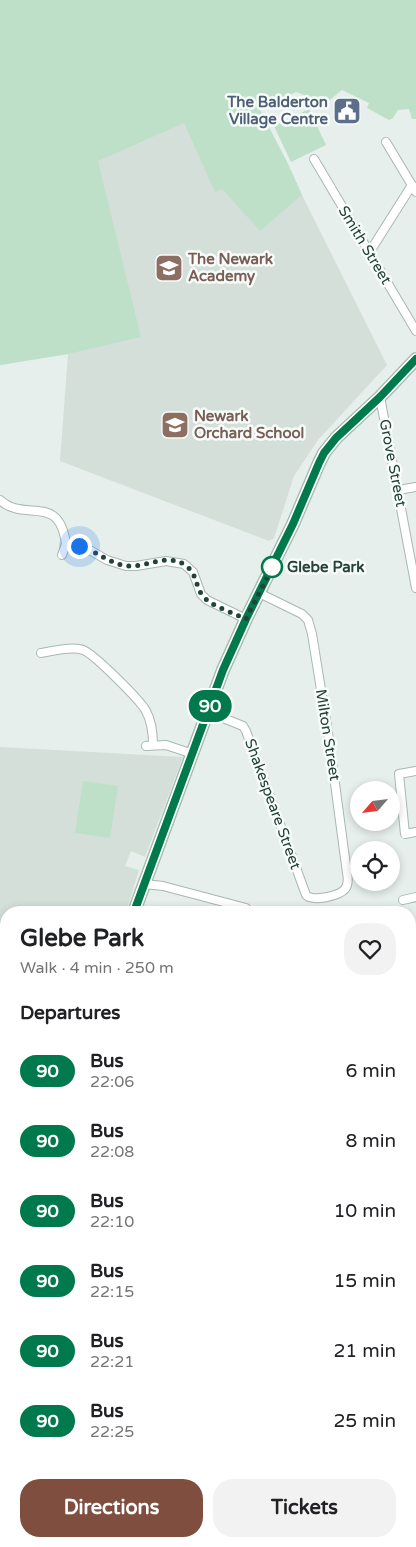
<!DOCTYPE html>
<html lang="en">
<head>
<meta charset="utf-8">
<style>
  :root { --surface:#fff; --page:#f2f2f2; --text:#202124; --muted:#757577; --accent:#7f4e3f }
  body { margin:0; font-family:"Varela Round",sans-serif; background:var(--page); color:var(--text); height:100vh; display:flex; flex-direction:column; font-size:19px; white-space:nowrap }
  * { box-sizing:border-box; margin:0 }
  p { font-size:16px; color:var(--muted) }
  .icon { flex:none; width:28px; height:28px; fill:none; stroke:currentColor; stroke-width:2; stroke-linecap:round; stroke-linejoin:round }
  .map { position:relative; flex:1; overflow:hidden }
  .side { position:absolute; left:0px; top:906px; width:416px; height:641px; display:flex; flex-direction:column; background:var(--surface); border-radius:20px 20px 0 0; box-shadow:0 2px 8px #0003 }
  .side>* { flex:none }
  .badge { padding:0 10px; border-radius:16px; font-size:18px; line-height:32px }
  .needle { width:32px; rotate:242deg }
  .tools { position:absolute; left:350px; top:781px; display:grid; gap:10px }
  .tools a { display:grid; place-items:center; width:50px; height:50px; border-radius:50%; background:var(--surface); box-shadow:0 2px 8px #0003; font-size:25px }
  .you { position:absolute; width:25px; height:25px; margin:-12px; border:4px solid #fff; border-radius:50%; background:#1a73e8; box-shadow:0 0 0 8px #1a73e833 }
  .map>.badge { position:absolute; translate:-50% -50%; box-shadow:0 0 0 2px #fff }
  h2 { padding:0 20px; font-size:19px; line-height:45px }
  .round { display:grid; place-items:center; flex:none; width:52px; height:52px; border-radius:20px; background:var(--page) }
  .head { display:flex; align-items:center; justify-content:space-between; height:85px; padding:0 20px }
  h1 { font-size:24px; font-weight:700; line-height:38px }
  .action { display:flex; gap:10px; margin-top:auto; padding:10px 20px }
  .action a { flex:1; height:58px; border-radius:20px; background:var(--accent); color:#fff; font-size:20px; font-weight:700; line-height:58px; text-align:center }
  .action a+a { background:var(--page); color:var(--text) }
  ul { padding:0; list-style:none }
  li { display:flex; align-items:center; gap:15px; height:70px; padding:0 20px }
  li div { flex:1 }
  li b { display:block; font-size:19px }
  li em { font-style:normal }
  li .badge { min-width:55px; font-weight:700; text-align:center }
  .map>svg:first-child { display:block }
  .built { fill:#d4dfda }
  .green { fill:#bfe0c8 }
  .water { fill:#8ec9d4 }
  .lines { fill:none; stroke-linecap:round; stroke-linejoin:round }
  .minor-casing { stroke:#a8b8b2; stroke-width:10 }
  .secondary-casing { stroke:#a4bbb3; stroke-width:14 }
  .minor { stroke:#fff; stroke-width:8 }
  .secondary { stroke:#fff; stroke-width:11 }
  .line-casing { stroke:#fff; stroke-width:11 }
  .line { stroke:#007a4d; stroke-width:8 }
  .walk { stroke:#24423a; stroke-width:5; stroke-dasharray:0 9 }
  .stop-dot { fill:#fff; stroke:#007a4d; stroke-width:2.5 }
  .labels { text-anchor:middle; dominant-baseline:central; stroke-width:5; stroke-linejoin:round; paint-order:stroke }
  .service-label { font-size:15px; font-weight:bold; fill:#4e5e75; stroke:#f7fbf9; text-anchor:end }
  .street-label { font-size:15px; fill:#24423a; stroke:#f7fbf9 }
  .education-label { font-size:15px; font-weight:bold; fill:#785e54; stroke:#f7fbf9; text-anchor:start }
  .stop-label { font-size:15px; font-weight:bold; fill:#24423a; stroke:#f7fbf9; text-anchor:start }
</style>
</head>
<body>
<div class="map">
<svg width="416" height="1547" viewBox="0 0 416 1547">
  <rect width="100%" height="100%" fill="#e6efeb"/>
  <!-- built -->
  <g class="built">
    <path d="M0,0l260,110 28,54 14,31 85,170 -69,75 -24,36 -20,62 -5,3 -209,-80 8,-107 -68,11z"/>
    <path d="M0,747l183,10 -38,100 -14,-6 -6,15 14,4 -13,42h-120v63l-6,2z"/>
    <path d="M410,1460l6,13v74h-252l-2,-6h248z"/>
  </g>
  <!-- green -->
  <g class="green">
    <path d="M0,0h416v119h-4l-3,-10 -11,1 -5,8 -4,2 -22,-12 2,-5 -27,-13 -16,13 -30,-11 -36,18 28,54 14,31 -42,36 -38,-42 -7,3 -31,-69 -86,38 43,176 -73,17 -68,11z"/>
    <path d="M309,109l17,36 -35,17 -17,-36z"/>
    <path d="M83,781l35,5 -8,52 -35,-5z"/>
    <path d="M416,1178v141l-6,3v-141z"/>
    <path d="M6,1424v48l-6,2v-30z"/>
  </g>
  <!-- water -->
  <path class="water" d="M6,1009v33l-6,4v-36z"/>
  <g class="lines">
    <defs>
      <g id="minor">
        <path d="M386,142l30,50"/>
        <path d="M314,159l102,172"/>
        <path d="M369,253l43,-68"/>
        <path d="M380,397l36,191"/>
        <path d="M398,490l18,-3"/>
        <path d="M0,500c25,23 59,-8 66,44l20,4 21,12 19,6h10l30,-5 18,3 9,8 8,22 6,6 39,19"/>
        <path d="M62,555l4,-11"/>
        <path d="M41,653c11,-2 32,-7 42,-3 10,3 58,51 63,61 6,11 7,22 7,34"/>
        <path d="M208,712l35,14 3,5 60,164c7,7 33,1 39,-6 4,-5 3,-11 2,-16l-18,-134 -17,-105 -4,-14 -6,-6 -43,-21"/>
        <path d="M146,746l20,-1 27,9"/>
        <path d="M416,771l-17,3 6,60 11,-2"/>
        <path d="M144,884l19,2 83,22"/>
        <path d="M403,900l13,-3"/>
        <path d="M410,1020l6,7"/>
        <path d="M0,1111l1,-3"/>
        <path d="M0,1146l6,2"/>
        <path d="M410,1157l6,11"/>
        <path d="M410,1176l6,-2"/>
        <path d="M0,1325l6,-1"/>
        <path d="M410,1360l6,-3"/>
        <path d="M410,1382l6,11"/>
        <path d="M0,1509l6,-3"/>
        <path d="M152,1541l3,6"/>
        <path d="M105,1547l14,-6"/>
      </g>
      <g id="secondary">
        <path d="M134,912l89,-242 23,-51 47,-95 26,-61 5,-10 12,-15 44,-41 36,-38"/>
        <path d="M0,1399l6,-21"/>
      </g>
    </defs>
    <!-- minor casing -->
    <use href="#minor" class="minor-casing"/>
    <!-- secondary casing -->
    <use href="#secondary" class="secondary-casing"/>
    <!-- minor -->
    <use href="#minor" class="minor"/>
    <!-- secondary -->
    <use href="#secondary" class="secondary"/>
  </g>
  <g class="lines">
    <defs>
      <path id="line" d="M134,912l89,-242 23,-51 47,-95 26,-61 5,-10 12,-15 44,-41 36,-38"/>
    </defs>
    <!-- line casing -->
    <use href="#line" class="line-casing"/>
    <!-- line -->
    <use href="#line" class="line"/>
    <!-- walk -->
    <path class="walk" d="M79,546c17,4 31,19 50,20 18,1 38,-13 56,-1 12,8 10,20 17,30 8,11 32,18 44,24l27,-53 -1,1"/>
  </g>
  <!-- icons -->
  <defs>
    <symbol id="civic-square" viewBox="-11 -11 22 22"><rect x="-9" y="-9" width="18" height="18" rx="4" fill="#5c6f8a" stroke="#f7fbf9"/><path d="M-.6-6.5H3V-4.5H.6V-3L4-1V1h2V6H-6V1h2V-1L-.6-3ZM-1.2 2.5V6h2.4V2.5Z" fill="#fff"/></symbol>
    <symbol id="school-square" viewBox="-11 -11 22 22"><rect x="-9" y="-9" width="18" height="18" rx="4" fill="#8d6e63" stroke="#f7fbf9"/><path d="M0-5L7-2L0 1L-7-2ZM-4 1L0 2.5L4 1V4Q0 6-4 4Z" fill="#fff"/></symbol>
  </defs>
  <g fill-rule="evenodd">
    <use href="#civic-square" x="331" y="95" width="32" height="32"/>
    <use href="#school-square" x="153" y="252" width="32" height="32"/>
    <use href="#school-square" x="159" y="409" width="32" height="32"/>
  </g>
  <!-- markers -->
  <circle class="stop-dot" cx="272" cy="567" r="10"/>
  <g class="labels">
    <!-- service labels -->
    <g class="service-label">
      <text x="328" y="102">The Balderton<tspan x="328" dy="17">Village Centre</tspan></text>
    </g>
    <!-- street labels -->
    <g class="street-label">
      <text transform="translate(365 245) rotate(59)">Smith Street</text>
      <text transform="translate(393 463) rotate(79)">Grove Street</text>
      <text transform="translate(328 735) rotate(81)">Milton Street</text>
      <text transform="translate(273 804) rotate(70)">Shakespeare Street</text>
    </g>
    <!-- education labels -->
    <g class="education-label">
      <text x="188" y="259">The Newark<tspan x="188" dy="17">Academy</tspan></text>
      <text x="194" y="416">Newark<tspan x="194" dy="17">Orchard School</tspan></text>
    </g>
    <!-- stop labels -->
    <g class="stop-label">
      <text x="287" y="567">Glebe Park</text>
    </g>
  </g>
</svg>
<div class="tools">
<a><svg class="needle" viewBox="-14 -14 28 28"><path d="M0-13l5 13h-10z" fill="#e53935"/><path d="M0 13l5-13h-10z" fill="#757577"/></svg></a>
<a><svg class="icon" aria-label="locate" viewBox="0 0 24 24"><circle cx="12" cy="12" r="6"/><path d="M12 2v4M12 18v4M2 12h4M18 12h4"/></svg></a>
</div>
<div class="you" style="left:79px;top:546px"></div>
<b class="badge" style="left:210px;top:706px;background:#007a4d;color:#fff">90</b>
<section class="side">
<div class="head"><div><h1>Glebe Park</h1><p>Walk · 4 min · 250 m</p></div><a class="round"><svg class="icon" aria-label="heart" viewBox="0 0 24 24"><path d="M12 20l-8-8c-3-5 5-10 8-4 3-6 11-1 8 4z"/></svg></a></div>
<h2>Departures</h2>
<ul>
<li><span class="badge" style="background:#007a4d;color:#fff">90</span><div><b>Bus</b><p>22:06</p></div><em>6 min</em></li>
<li><span class="badge" style="background:#007a4d;color:#fff">90</span><div><b>Bus</b><p>22:08</p></div><em>8 min</em></li>
<li><span class="badge" style="background:#007a4d;color:#fff">90</span><div><b>Bus</b><p>22:10</p></div><em>10 min</em></li>
<li><span class="badge" style="background:#007a4d;color:#fff">90</span><div><b>Bus</b><p>22:15</p></div><em>15 min</em></li>
<li><span class="badge" style="background:#007a4d;color:#fff">90</span><div><b>Bus</b><p>22:21</p></div><em>21 min</em></li>
<li><span class="badge" style="background:#007a4d;color:#fff">90</span><div><b>Bus</b><p>22:25</p></div><em>25 min</em></li>
</ul>
<div class="action"><a>Directions</a><a>Tickets</a></div>
</section>
</div>
</body>
</html>
